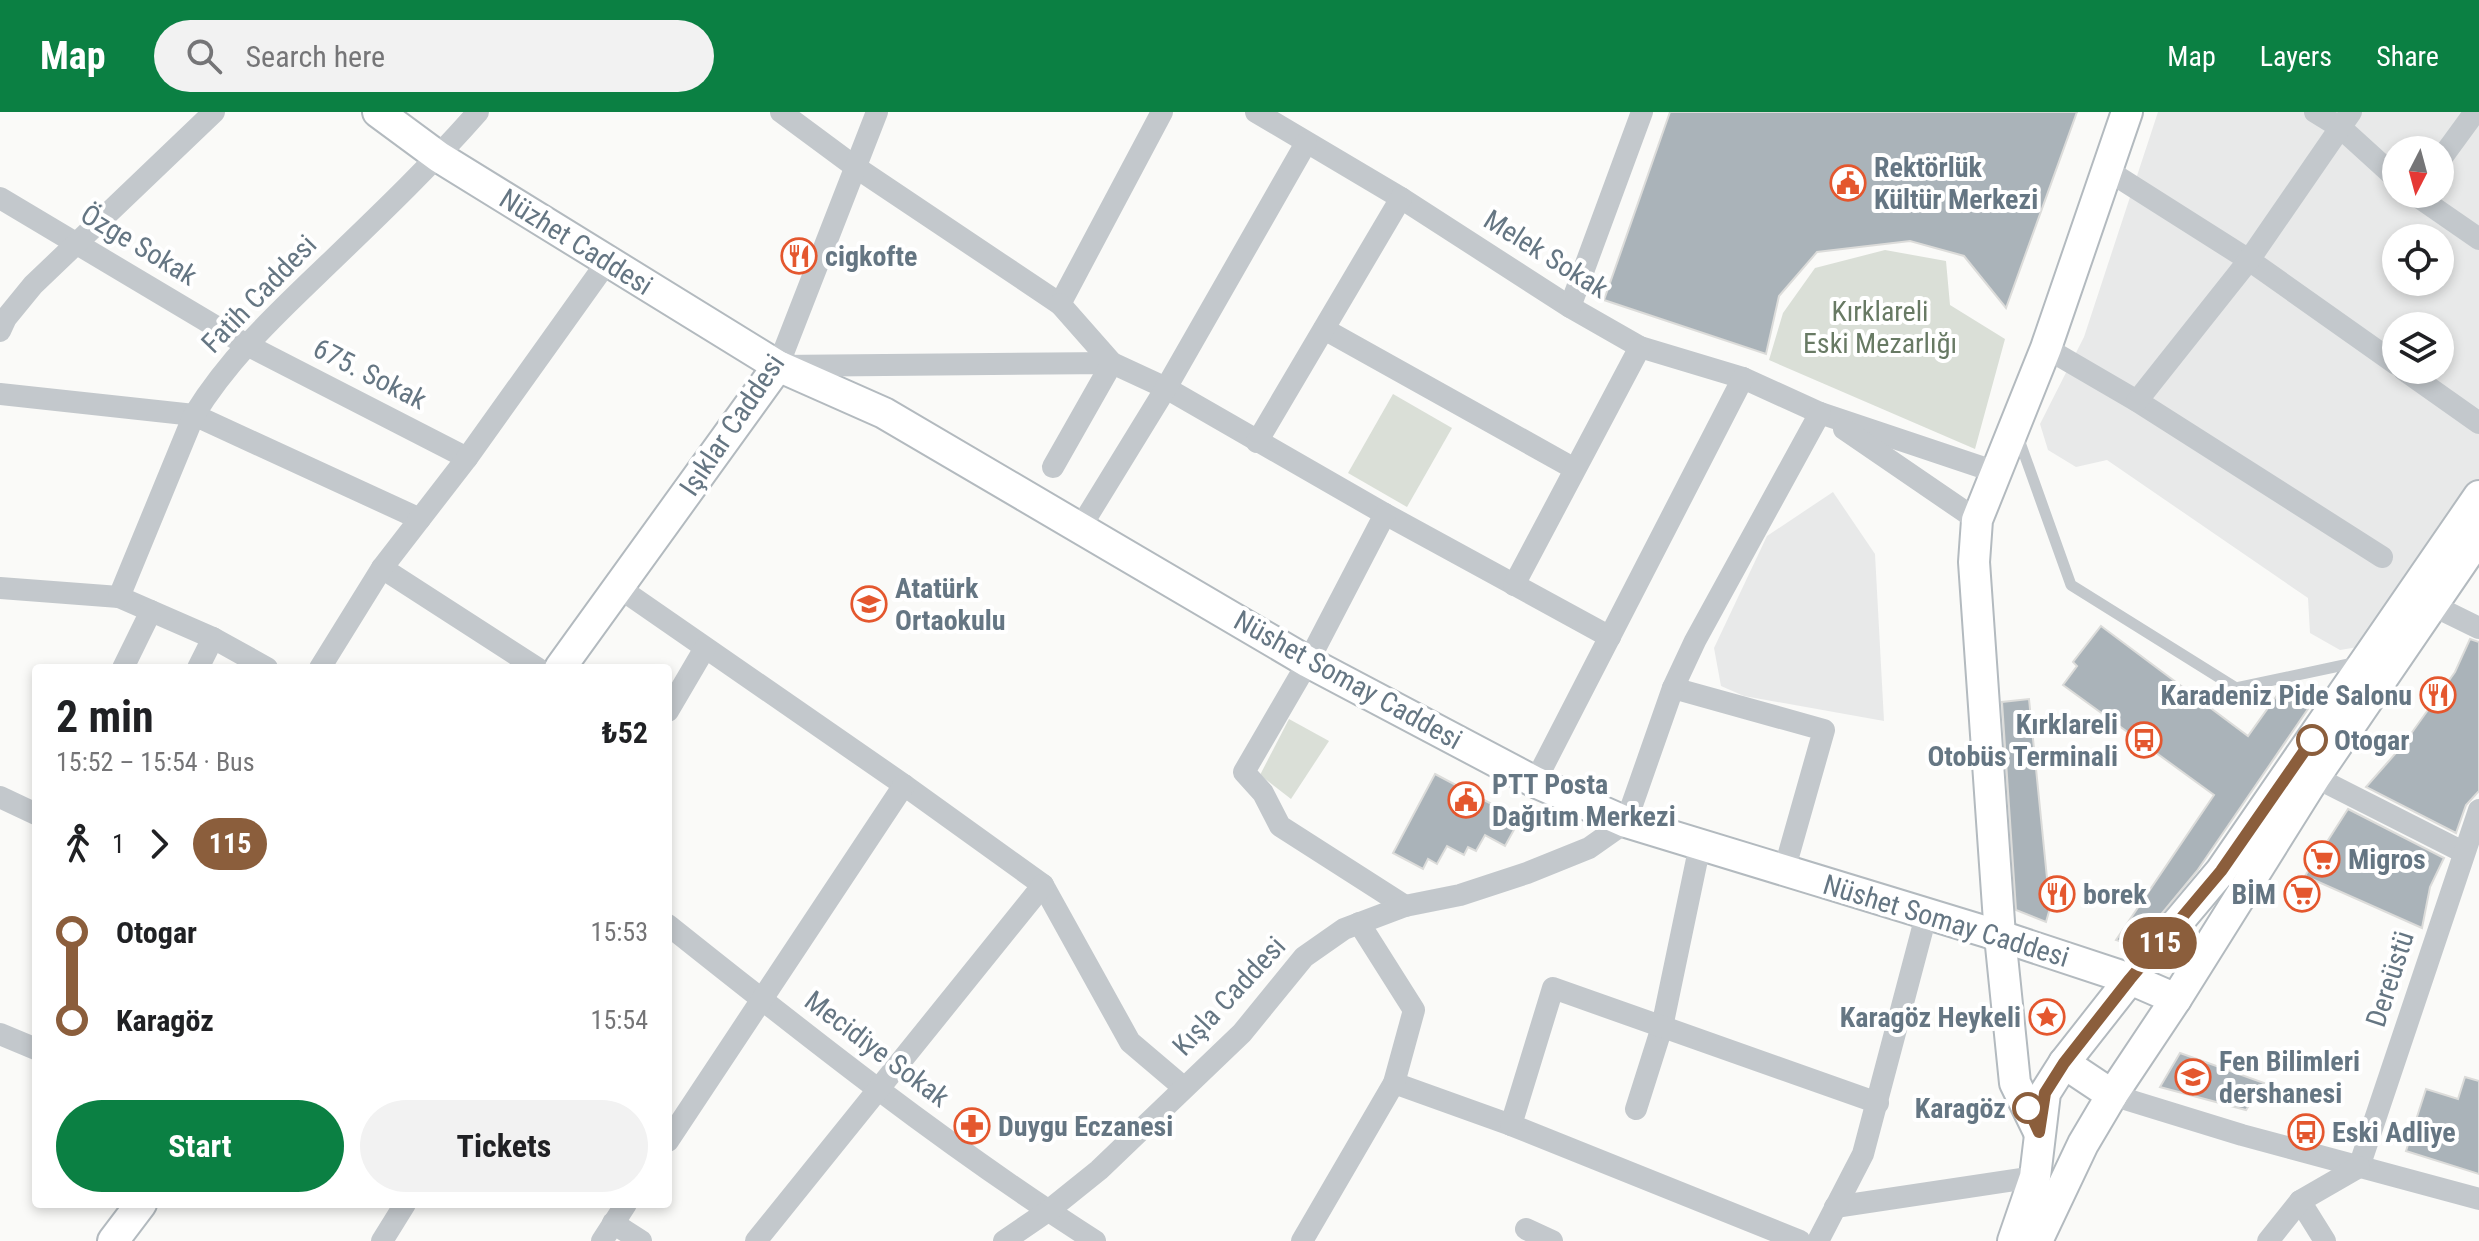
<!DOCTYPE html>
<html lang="en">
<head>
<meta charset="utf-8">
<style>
  :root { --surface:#fff; --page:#f2f2f2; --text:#202124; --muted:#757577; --accent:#0b8043 }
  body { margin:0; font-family:"Roboto Condensed",sans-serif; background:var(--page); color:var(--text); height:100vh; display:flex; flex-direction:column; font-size:30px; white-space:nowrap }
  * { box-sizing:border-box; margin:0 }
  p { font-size:26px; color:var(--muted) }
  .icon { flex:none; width:44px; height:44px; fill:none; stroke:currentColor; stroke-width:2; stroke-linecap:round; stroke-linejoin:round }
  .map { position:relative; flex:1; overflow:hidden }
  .sheet { position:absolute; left:32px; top:552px; width:640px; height:544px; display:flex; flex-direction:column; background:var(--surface); border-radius:8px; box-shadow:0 4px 12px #0003 }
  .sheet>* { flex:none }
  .badge { padding:0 16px; border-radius:26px; font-size:28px; line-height:52px }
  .needle { width:52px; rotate:186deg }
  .controls { position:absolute; left:2382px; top:24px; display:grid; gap:16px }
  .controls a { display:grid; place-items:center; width:72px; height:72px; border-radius:50%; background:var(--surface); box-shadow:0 4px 12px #0003; font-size:40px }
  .map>.badge { position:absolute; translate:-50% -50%; box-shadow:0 0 0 4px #fff }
  .legs { display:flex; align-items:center; gap:12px; height:88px; padding:0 24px; font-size:26px }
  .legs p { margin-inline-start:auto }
  .head { display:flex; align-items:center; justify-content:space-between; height:136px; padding:0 24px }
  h1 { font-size:44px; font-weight:700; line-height:60px }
  .primary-button { display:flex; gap:16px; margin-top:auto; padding:16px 24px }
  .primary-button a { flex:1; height:92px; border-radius:48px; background:var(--accent); color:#fff; font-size:32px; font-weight:700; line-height:92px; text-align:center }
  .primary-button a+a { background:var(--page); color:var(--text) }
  ul { padding:0 24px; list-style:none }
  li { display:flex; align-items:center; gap:28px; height:88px; font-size:30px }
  li i { display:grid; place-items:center; width:12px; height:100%; margin:0 10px; background:currentColor }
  li i::after { content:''; width:20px; height:20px; margin:-10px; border:6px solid; border-radius:50%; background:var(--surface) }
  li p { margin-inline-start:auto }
  li:first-child i { background:linear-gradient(#0000 50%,currentColor 0) }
  li:last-child i { background:linear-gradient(currentColor 50%,#0000 0) }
  header { display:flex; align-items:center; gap:48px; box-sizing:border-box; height:112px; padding:0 40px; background:var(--accent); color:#fff }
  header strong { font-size:38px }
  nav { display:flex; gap:44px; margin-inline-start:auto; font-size:28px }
  .search { width:560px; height:72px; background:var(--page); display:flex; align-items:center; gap:20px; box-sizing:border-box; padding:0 28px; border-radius:44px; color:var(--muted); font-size:30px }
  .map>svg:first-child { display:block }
  .built { fill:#e8e9e9; fill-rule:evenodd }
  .green { fill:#dadfd7 }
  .building { fill:#aab3b9; stroke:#dcdcda; stroke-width:2 }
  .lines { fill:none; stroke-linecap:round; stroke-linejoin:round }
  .secondary-casing { stroke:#b3babf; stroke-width:34 }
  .lane { stroke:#c3c8cc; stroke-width:11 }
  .street { stroke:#c3c8cc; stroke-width:22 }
  .secondary { stroke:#fff; stroke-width:30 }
  .line-1-casing { stroke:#fff; stroke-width:18 }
  .line-1 { stroke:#8b5e3c; stroke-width:12 }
  .stop-1-dot { fill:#fff; stroke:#8b5e3c; stroke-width:4 }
  .labels { text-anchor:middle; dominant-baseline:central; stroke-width:8; stroke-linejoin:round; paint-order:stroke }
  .poi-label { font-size:28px; font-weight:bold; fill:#657683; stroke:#fff; text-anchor:start }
  .street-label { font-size:28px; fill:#657683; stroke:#fff }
  .park-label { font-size:28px; fill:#687a64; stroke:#fff }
  .stop-label { font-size:28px; font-weight:bold; fill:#657683; stroke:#fff; text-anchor:start }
</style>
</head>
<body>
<header>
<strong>Map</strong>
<div class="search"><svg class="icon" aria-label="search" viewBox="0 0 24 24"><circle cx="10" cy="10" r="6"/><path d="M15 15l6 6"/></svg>Search here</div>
<nav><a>Map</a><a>Layers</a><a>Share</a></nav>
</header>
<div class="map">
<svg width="2479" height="1129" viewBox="0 0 2479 1129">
  <rect width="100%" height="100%" fill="#fafaf8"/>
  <!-- built -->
  <g class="built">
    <path d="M2158,0h321v368l-115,166 -24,4 -30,-17 -2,-35 -201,-138 -31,7 -28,-17 -8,-26 44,-87zM2396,38h44v44h-44zM2396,126h44v44h-44zM2396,214h44v44h-44z"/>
    <path d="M1833,380l42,62 9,167 -140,-25 -23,-10 -7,-38 53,-112z"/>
  </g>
  <!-- green -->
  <g class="green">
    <path d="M1885,138l61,11 4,44 55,34 -30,110 -206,-89 14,-47 32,-45z"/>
    <path d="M1393,282l59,34 -45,79 -59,-34z"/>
    <path d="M1289,607l40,22 -38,58 -31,-24z"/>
  </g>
  <!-- building -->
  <g class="building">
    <path d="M1670,0h407l-71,196 -42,-52 -54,-15 -93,11 -38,44 -13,58 -162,-54z"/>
    <path d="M2101,514l147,110 35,-49 27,19 -113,165 -62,75 -19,-6 98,-145 -151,-110 14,-19 -4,-4z"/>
    <path d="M2470,527l9,3v149l-13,14 -10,28 -90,-46 37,-42 52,-73z"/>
    <path d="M2029,587l21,209 -4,14 -30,-12 -14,-208z"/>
    <path d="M1435,662l85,45 -15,27 -20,-11 -9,16 -8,-4 -4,8 -17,-9 -10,18 -9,-5 -5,10 -30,-16z"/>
    <path d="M2348,697l96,49 -14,29 -8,41 -117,-52z"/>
    <path d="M2180,941l84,30 -18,27 -86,-23z"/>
    <path d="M2465,965l14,4v93l-73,-23 20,-62 32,10z"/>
  </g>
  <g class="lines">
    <defs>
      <g id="secondary">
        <path d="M378,0l61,45 339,209 106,47 424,249 227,120 91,40 374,114 130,43 46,20"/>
        <path d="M560,556l218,-302"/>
        <path d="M2064,951l48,32"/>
        <path d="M2039,1020l-24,-49 -15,-147 -26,-374 3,-42 69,-172 81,-236"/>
        <path d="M113,1129l28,-37"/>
        <path d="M2013,1129l22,-64 10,-84 19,-30 66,-84 91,-108 258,-375"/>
        <path d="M2037,1129l46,-97 29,-49 64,-96 139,-222 164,-240"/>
      </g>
    </defs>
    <!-- secondary casing -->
    <use href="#secondary" class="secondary-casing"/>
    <!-- lane -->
    <path class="lane" d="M2017,322l54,151 165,103 122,-26"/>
    <!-- street -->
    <g class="street">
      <path d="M781,0l73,54 206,138 102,-192"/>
      <path d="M877,0l-99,254 334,-3 54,25 219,126 225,123"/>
      <path d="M1256,0l145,86 169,109 70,40 103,31 77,35 176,59"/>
      <path d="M2315,0l26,16 55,50"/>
      <path d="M2440,48l35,-48"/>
      <path d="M2107,58l142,90 147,104"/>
      <path d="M2414,82l65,45"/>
      <path d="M0,86l245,146 222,114"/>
      <path d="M1570,195l72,-195"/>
      <path d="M1324,217l249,139"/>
      <path d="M0,219l6,-13 27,-33 181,-173"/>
      <path d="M2046,236l91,53 245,156"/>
      <path d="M2404,258l75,53"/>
      <path d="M0,282l194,21 226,104"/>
      <path d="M2137,289l112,-141 102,-148"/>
      <path d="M1844,317l133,91"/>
      <path d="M1257,330l144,-244"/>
      <path d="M1053,355l59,-104 -52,-59"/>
      <path d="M1385,402l-77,148 -64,110 19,21 17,33 125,80"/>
      <path d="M1080,416l86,-140 140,-245"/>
      <path d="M382,456l155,100"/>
      <path d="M1514,473l126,-238"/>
      <path d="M618,475l286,198 139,100 87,157 53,45"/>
      <path d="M0,476l119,9 94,41 54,30"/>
      <path d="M119,485l75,-182c34,-55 79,-98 125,-142 54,-52 109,-104 159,-161"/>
      <path d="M2432,493l47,23"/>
      <path d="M123,556l28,-57"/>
      <path d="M198,556l15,-30"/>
      <path d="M320,556l62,-100 85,-110 140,-196"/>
      <path d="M1673,576l151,42 -40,141"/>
      <path d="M668,599l37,-63"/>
      <path d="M2315,665l148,75"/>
      <path d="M1535,670l208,-404"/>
      <path d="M0,685l36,17"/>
      <path d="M668,813c138,110 278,221 427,316"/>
      <path d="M0,922l36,15"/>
      <path d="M1394,971l117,42 289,116"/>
      <path d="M2112,983l130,40 237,64"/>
      <path d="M1636,997l26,-82 38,-182"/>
      <path d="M1511,1013l42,-137 325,115"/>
      <path d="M668,1029l236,-356"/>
      <path d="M2359,1055l120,-357"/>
      <path d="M2300,1089l25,40"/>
      <path d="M1835,1095l200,-30"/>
      <path d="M613,1111l28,18"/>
      <path d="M1526,1117l26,12"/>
      <path d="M382,1129l23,-37"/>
      <path d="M602,1129l24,-37"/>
      <path d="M756,1129l287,-356"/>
      <path d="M1004,1129l44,-30 51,-41 143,-137 62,-76 40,-28 61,-23 55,-11 67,-22 62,-25 37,-26 47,-134 22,-47 125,-228"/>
      <path d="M1302,1129l92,-158 20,-73 -55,-87"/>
      <path d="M1818,1129l45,-87 64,-242"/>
      <path d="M2268,1129l32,-40 59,-34"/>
    </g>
    <!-- secondary -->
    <use href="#secondary" class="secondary"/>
  </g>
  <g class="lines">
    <defs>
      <path id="line-1" d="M2028,996l11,24 6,-39 19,-30 66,-84 91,-108 91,-131"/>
    </defs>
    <!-- line-1 casing -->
    <use href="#line-1" class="line-1-casing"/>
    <!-- line-1 -->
    <use href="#line-1" class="line-1"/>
  </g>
  <!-- icons -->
  <defs>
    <symbol id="civic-ring" viewBox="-11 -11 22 22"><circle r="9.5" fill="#fff" stroke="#e4572e" stroke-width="1.5"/><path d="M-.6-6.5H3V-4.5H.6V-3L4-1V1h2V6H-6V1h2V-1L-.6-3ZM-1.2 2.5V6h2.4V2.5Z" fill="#e4572e"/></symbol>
    <symbol id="restaurant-ring" viewBox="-11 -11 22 22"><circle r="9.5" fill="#fff" stroke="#e4572e" stroke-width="1.5"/><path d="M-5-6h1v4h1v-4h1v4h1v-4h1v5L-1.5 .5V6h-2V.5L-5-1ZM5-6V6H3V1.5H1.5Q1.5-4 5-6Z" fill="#e4572e"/></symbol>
    <symbol id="school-ring" viewBox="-11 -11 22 22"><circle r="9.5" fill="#fff" stroke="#e4572e" stroke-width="1.5"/><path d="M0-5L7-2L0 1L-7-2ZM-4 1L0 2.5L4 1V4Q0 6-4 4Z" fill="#e4572e"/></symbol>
    <symbol id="bus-ring" viewBox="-11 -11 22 22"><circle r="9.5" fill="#fff" stroke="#e4572e" stroke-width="1.5"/><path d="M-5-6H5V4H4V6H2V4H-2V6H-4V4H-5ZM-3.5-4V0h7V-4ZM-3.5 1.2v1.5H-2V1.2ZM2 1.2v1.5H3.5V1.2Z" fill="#e4572e"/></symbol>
    <symbol id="supermarket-ring" viewBox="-11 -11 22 22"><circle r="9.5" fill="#fff" stroke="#e4572e" stroke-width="1.5"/><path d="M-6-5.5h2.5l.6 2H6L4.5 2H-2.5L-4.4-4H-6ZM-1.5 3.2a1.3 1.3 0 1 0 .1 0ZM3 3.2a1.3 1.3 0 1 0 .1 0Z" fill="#e4572e"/></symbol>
    <symbol id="sight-ring" viewBox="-11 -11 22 22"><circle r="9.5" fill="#fff" stroke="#e4572e" stroke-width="1.5"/><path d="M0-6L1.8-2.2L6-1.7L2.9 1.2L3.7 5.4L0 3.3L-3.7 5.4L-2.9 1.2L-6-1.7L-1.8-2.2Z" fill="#e4572e"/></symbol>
    <symbol id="pharmacy-ring" viewBox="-11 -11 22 22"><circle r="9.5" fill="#fff" stroke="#e4572e" stroke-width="1.5"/><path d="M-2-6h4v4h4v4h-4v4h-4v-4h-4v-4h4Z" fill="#e4572e"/></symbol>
  </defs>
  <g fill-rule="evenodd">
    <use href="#civic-ring" x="1828" y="51" width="40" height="40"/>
    <use href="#restaurant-ring" x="779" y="124" width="40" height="40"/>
    <use href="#school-ring" x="849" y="472" width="40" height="40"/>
    <use href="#restaurant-ring" x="2418" y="563" width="40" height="40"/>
    <use href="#bus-ring" x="2124" y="608" width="40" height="40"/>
    <use href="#civic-ring" x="1446" y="668" width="40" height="40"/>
    <use href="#supermarket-ring" x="2302" y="727" width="40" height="40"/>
    <use href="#restaurant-ring" x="2037" y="762" width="40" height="40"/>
    <use href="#supermarket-ring" x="2282" y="762" width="40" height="40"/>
    <use href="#sight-ring" x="2027" y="885" width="40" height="40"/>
    <use href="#school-ring" x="2173" y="945" width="40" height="40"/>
    <use href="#pharmacy-ring" x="952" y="994" width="40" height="40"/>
    <use href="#bus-ring" x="2286" y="1000" width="40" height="40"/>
  </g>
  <!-- markers -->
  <g class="stop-1-dot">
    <circle cx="2312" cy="628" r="14"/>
    <circle cx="2028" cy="996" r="14"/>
  </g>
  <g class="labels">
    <!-- poi labels -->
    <g class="poi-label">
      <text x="1874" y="55">Rektörlük<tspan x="1874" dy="32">Kültür Merkezi</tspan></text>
      <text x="825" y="144">cigkofte</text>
      <text x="895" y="476">Atatürk<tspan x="895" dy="32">Ortaokulu</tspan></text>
      <text x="2412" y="583" text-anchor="end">Karadeniz Pide Salonu</text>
      <text x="2118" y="612" text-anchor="end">Kırklareli<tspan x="2118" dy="32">Otobüs Terminali</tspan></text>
      <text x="1492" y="672">PTT Posta<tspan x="1492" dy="32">Dağıtım Merkezi</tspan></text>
      <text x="2348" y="747">Migros</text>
      <text x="2083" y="782">borek</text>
      <text x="2276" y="782" text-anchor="end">BİM</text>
      <text x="2021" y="905" text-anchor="end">Karagöz Heykeli</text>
      <text x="2219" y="949">Fen Bilimleri<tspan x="2219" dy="32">dershanesi</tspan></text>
      <text x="998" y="1014">Duygu Eczanesi</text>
      <text x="2332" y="1020">Eski Adliye</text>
    </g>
    <!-- street labels -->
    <g class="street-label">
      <text transform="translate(576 130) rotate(32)">Nüzhet Caddesi</text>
      <text transform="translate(139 133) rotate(31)">Özge Sokak</text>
      <text transform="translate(1546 142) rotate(32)">Melek Sokak</text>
      <text transform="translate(259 182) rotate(-46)">Fatih Caddesi</text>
      <text transform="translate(370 262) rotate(27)">675. Sokak</text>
      <text transform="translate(732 313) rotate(-56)">Işıklar Caddesi</text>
      <text transform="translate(1348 568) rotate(29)">Nüshet Somay Caddesi</text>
      <text transform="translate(1946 809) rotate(17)">Nüshet Somay Caddesi</text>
      <text transform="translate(2390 867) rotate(-72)">Dereüstü</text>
      <text transform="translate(1229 884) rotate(-47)">Kışla Caddesi</text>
      <text transform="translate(877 937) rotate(37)">Mecidiye Sokak</text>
    </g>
    <!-- park labels -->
    <g class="park-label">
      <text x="1880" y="199">Kırklareli<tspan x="1880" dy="32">Eski Mezarlığı</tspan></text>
    </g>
    <!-- stop labels -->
    <g class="stop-label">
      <text x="2334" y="628">Otogar</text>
      <text x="2006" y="996" text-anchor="end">Karagöz</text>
    </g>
  </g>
</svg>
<div class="controls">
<a><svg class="needle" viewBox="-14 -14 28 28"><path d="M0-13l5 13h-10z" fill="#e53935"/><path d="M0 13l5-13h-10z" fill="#757577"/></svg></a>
<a><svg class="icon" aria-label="locate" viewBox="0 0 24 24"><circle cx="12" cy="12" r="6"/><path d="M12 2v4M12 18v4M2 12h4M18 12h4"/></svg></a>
<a><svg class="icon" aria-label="layers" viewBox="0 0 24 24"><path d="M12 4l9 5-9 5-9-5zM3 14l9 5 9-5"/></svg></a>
</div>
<b class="badge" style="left:2160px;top:831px;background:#8b5e3c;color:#fff">115</b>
<section class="sheet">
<div class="head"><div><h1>2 min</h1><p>15:52 – 15:54 · Bus</p></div><b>₺52</b></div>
<div class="legs"><svg class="icon" aria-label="walk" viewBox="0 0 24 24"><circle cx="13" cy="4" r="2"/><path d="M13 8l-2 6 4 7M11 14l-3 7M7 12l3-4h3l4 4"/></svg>1<svg class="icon" aria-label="forward" viewBox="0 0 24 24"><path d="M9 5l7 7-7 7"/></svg><b class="badge" style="background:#8b5e3c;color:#fff">115</b></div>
<ul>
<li><i style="color:#8b5e3c"></i><b>Otogar</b><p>15:53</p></li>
<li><i style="color:#8b5e3c"></i><b>Karagöz</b><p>15:54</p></li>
</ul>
<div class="primary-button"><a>Start</a><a>Tickets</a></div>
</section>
</div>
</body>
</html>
